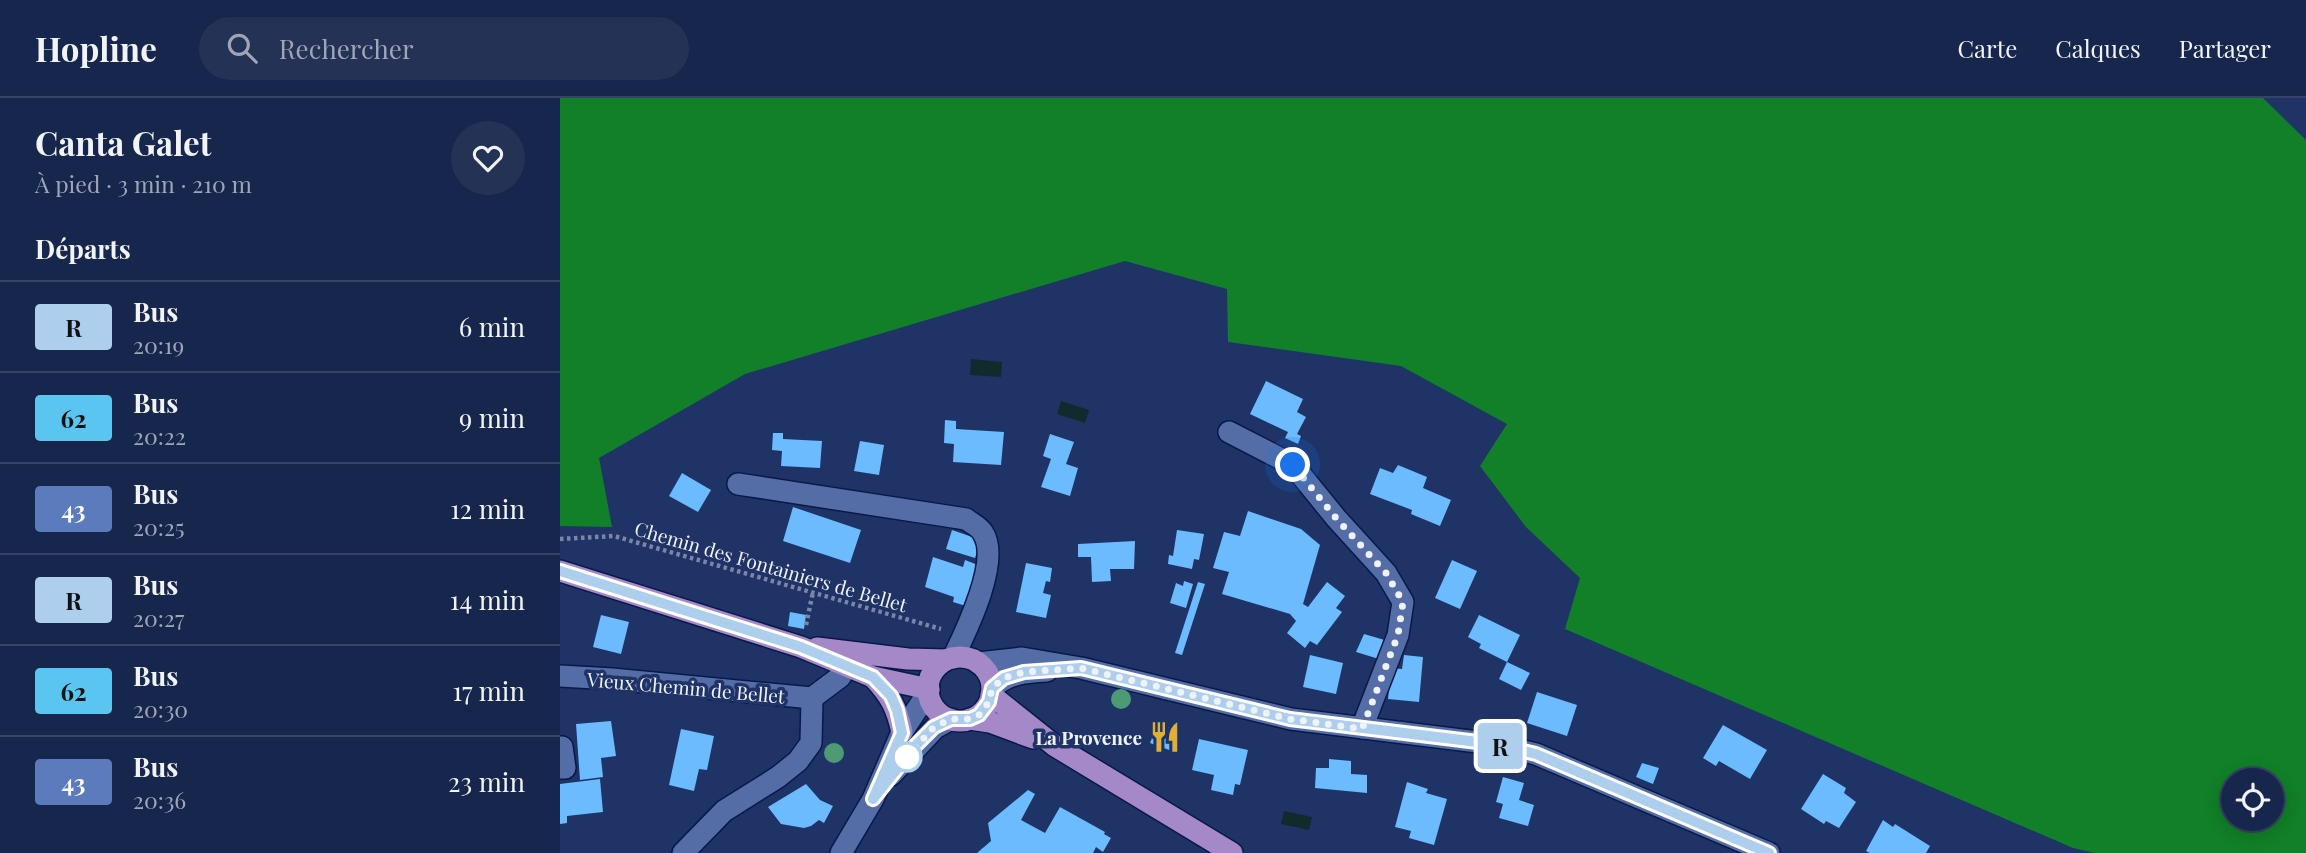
<!DOCTYPE html>
<html lang="fr">
<head>
<meta charset="utf-8">
<style>
  :root { --surface:#17264c; --page:#243256; --text:#f1f3f6; --muted:#9ea5b5; --line:#364364 }
  body { margin:0; font-family:"Playfair Display",serif; background:var(--page); color:var(--text); height:100vh; display:flex; flex-direction:column; font-size:26px; white-space:nowrap }
  * { box-sizing:border-box; margin:0 }
  p { font-size:23px; color:var(--muted) }
  .icon { flex:none; width:38px; height:38px; fill:none; stroke:currentColor; stroke-width:2; stroke-linecap:round; stroke-linejoin:round }
  .map { position:relative; flex:1; overflow:hidden }
  .side { display:flex; flex-direction:column; background:var(--surface); width:560px }
  .side>* { flex:none }
  .badge { padding:0 14px; border-radius:5px; font-size:24px; line-height:46px }
  .tools { position:absolute; left:1661px; top:670px; display:grid; gap:14px }
  .tools a { display:grid; place-items:center; width:63px; height:63px; border-radius:50%; background:var(--surface); box-shadow:0 4px 18px #0003,0 0 0 2px var(--line); font-size:35px }
  .you { position:absolute; width:35px; height:35px; margin:-18px; border:5px solid #fff; border-radius:50%; background:#1a73e8; box-shadow:0 0 0 10px #1a73e833 }
  .map>.badge { position:absolute; translate:-50% -50%; box-shadow:0 0 0 4px #fff }
  h2 { padding:0 35px; font-size:26px; line-height:63px }
  .round { display:grid; place-items:center; flex:none; width:74px; height:74px; border-radius:37px; background:var(--page) }
  .head { display:flex; align-items:center; justify-content:space-between; height:119px; padding:0 35px }
  h1 { font-size:33px; font-weight:700; line-height:52px }
  ul { padding:0; list-style:none }
  li { display:flex; align-items:center; gap:21px; height:91px; padding:0 35px; border-top:2px solid var(--line) }
  li div { flex:1 }
  li b { display:block; font-size:26px }
  li em { font-style:normal }
  li .badge { min-width:77px; font-weight:700; text-align:center }
  header { display:flex; align-items:center; gap:42px; box-sizing:border-box; height:98px; padding:0 35px; background:var(--surface); border-bottom:2px solid var(--line) }
  header strong { font-size:33px }
  nav { display:flex; gap:38px; margin-inline-start:auto; font-size:24px }
  .search { width:490px; height:63px; background:var(--page); display:flex; align-items:center; gap:18px; box-sizing:border-box; padding:0 24px; border-radius:38px; color:var(--muted); font-size:26px }
  main { display:flex; flex:1; min-height:0 }
  .map>svg:first-child { display:block }
  .forest { fill:#118028; fill-rule:evenodd }
  .water { fill:#112a2c }
  .building { fill:#6bbbfe }
  .lines { fill:none; stroke-linecap:round; stroke-linejoin:round }
  .minor-casing { stroke:#081949; stroke-width:24 }
  .major-casing { stroke:#081949; stroke-width:24 }
  .path { stroke:#7986a6; stroke-width:4.5; stroke-dasharray:3.5 3.5; stroke-linecap:butt }
  .minor { stroke:#556da6; stroke-width:21 }
  .major { stroke:#a588c7; stroke-width:21 }
  .tree { fill:#4e9a74 }
  .line-casing { stroke:#fff; stroke-width:16 }
  .line { stroke:#adceed; stroke-width:10 }
  .walk { stroke:#eff2f9; stroke-width:7; stroke-dasharray:0 12.6 }
  .stop-dot { fill:#fff; stroke:#adceed; stroke-width:3.5 }
  .labels { text-anchor:middle; dominant-baseline:central; stroke-width:7; stroke-linejoin:round; paint-order:stroke }
  .street-label { font-size:19px; fill:#eff2f9; stroke:#1f3366 }
  .poi-label { font-size:19px; font-weight:bold; fill:#eff2f9; stroke:#1f3366; text-anchor:end }
</style>
</head>
<body>
<header>
<strong>Hopline</strong>
<div class="search"><svg class="icon" aria-label="search" viewBox="0 0 24 24"><circle cx="10" cy="10" r="6"/><path d="M15 15l6 6"/></svg>Rechercher</div>
<nav><a>Carte</a><a>Calques</a><a>Partager</a></nav>
</header>
<main>
<section class="side">
<div class="head"><div><h1>Canta Galet</h1><p>À pied · 3 min · 210 m</p></div><a class="round"><svg class="icon" aria-label="heart" viewBox="0 0 24 24"><path d="M12 20l-8-8c-3-5 5-10 8-4 3-6 11-1 8 4z"/></svg></a></div>
<h2>Départs</h2>
<ul>
<li><span class="badge" style="background:#adceed;color:#111">R</span><div><b>Bus</b><p>20:19</p></div><em>6 min</em></li>
<li><span class="badge" style="background:#5bc5f2;color:#111">62</span><div><b>Bus</b><p>20:22</p></div><em>9 min</em></li>
<li><span class="badge" style="background:#5b7bbc;color:#fff">43</span><div><b>Bus</b><p>20:25</p></div><em>12 min</em></li>
<li><span class="badge" style="background:#adceed;color:#111">R</span><div><b>Bus</b><p>20:27</p></div><em>14 min</em></li>
<li><span class="badge" style="background:#5bc5f2;color:#111">62</span><div><b>Bus</b><p>20:30</p></div><em>17 min</em></li>
<li><span class="badge" style="background:#5b7bbc;color:#fff">43</span><div><b>Bus</b><p>20:36</p></div><em>23 min</em></li>
</ul>
</section>
<div class="map">
<svg width="1746" height="755" viewBox="0 0 1746 755">
  <rect width="100%" height="100%" fill="#1f3366"/>
  <!-- forest -->
  <path class="forest" d="M0,0h1703l43,42v713h-211l-22,-5 -508,-219 15,-51 -54,-51 -46,-61 27,-42 -106,-58 -173,-24 -1,-53 -102,-28 -380,113 -146,84 13,69 -52,-1zM1673,682h39v39h-39z"/>
  <!-- water -->
  <g class="water">
    <path d="M411,261l31,3 -1,15 -31,-2z"/>
    <path d="M501,303l28,9 -4,13 -28,-9z"/>
    <path d="M724,713l28,6 -3,13 -28,-6z"/>
  </g>
  <!-- building -->
  <g class="building">
    <path d="M706,283l37,18 -6,13 9,5 -9,17 4,2 -3,8 -13,-6 3,-6 -38,-18z"/>
    <path d="M385,322l11,1v8l48,3 -3,33 -48,-3 1,-18 -10,-1z"/>
    <path d="M213,335h10v6l39,2 -2,27 -39,-2 1,-15 -10,-1z"/>
    <path d="M490,336l24,8 -8,22 12,4 -8,28 -29,-9 10,-28 -8,-3z"/>
    <path d="M300,343l24,4 -5,30 -25,-4z"/>
    <path d="M838,367l29,12 -4,11 28,12 -11,26 -29,-12 1,-4 -42,-16 10,-26 13,5z"/>
    <path d="M122,375l29,17 -13,22 -29,-16z"/>
    <path d="M233,409l68,23 -11,33 -67,-22z"/>
    <path d="M688,413l53,18 19,16 -17,59 5,3 19,-25 18,14 -9,12 6,4 -25,33 -7,-4 -5,7 -18,-15 9,-12 -6,-7 -68,-20 7,-22 -16,-4 11,-36 16,4z"/>
    <path d="M392,432l29,10 -6,18 -29,-9z"/>
    <path d="M617,432l27,4 -5,26 -5,-1 -2,10 -24,-5 1,-9 4,1z"/>
    <path d="M575,443l-1,28h-24l1,12 -19,1 -1,-25h-13v-13z"/>
    <path d="M373,459l30,10 2,-7 13,5 -12,41 -13,-4 1,-5 -29,-10z"/>
    <path d="M892,462l25,11 -17,38 -25,-11z"/>
    <path d="M466,465l26,5 -2,14 -4,-1 -3,12 8,2 -5,23 -30,-6z"/>
    <path d="M624,483l9,3 -7,24 -16,-5 6,-20 7,3z"/>
    <path d="M638,484l7,2 -23,71 -7,-2z"/>
    <path d="M230,514l16,3 -2,14 -16,-3z"/>
    <path d="M41,517l28,7 -8,32 -28,-7z"/>
    <path d="M919,517l41,20 -13,27 23,11 -9,17 -22,-11 8,-17 -28,-14 2,-4 -13,-7z"/>
    <path d="M804,536l24,7 -9,18 -23,-7z"/>
    <path d="M750,557l33,8 -7,31 -33,-7z"/>
    <path d="M844,557l19,2 -4,45 -31,-3 3,-31 11,1z"/>
    <path d="M977,594l40,13 -10,31 -40,-13z"/>
    <path d="M51,623l5,35 -15,2 2,19 -23,3 -4,-56z"/>
    <path d="M598,625l21,9 -7,19 -22,-8z"/>
    <path d="M1163,627l44,25 -17,29 -31,-18 -3,5 -13,-8z"/>
    <path d="M121,631l33,7 -7,34 -8,-1 -5,22 -25,-6z"/>
    <path d="M639,641l49,11 -8,35 -5,-1 -2,11 -22,-5 3,-15 -22,-5z"/>
    <path d="M769,661l22,2v13l16,1v18l-52,-5 1,-20h13z"/>
    <path d="M1082,665l17,5 -6,16 -17,-7z"/>
    <path d="M1263,676l23,14 -2,5 12,9 -17,26 -13,-7 -2,3 -23,-15z"/>
    <path d="M943,679l21,6 -5,17 15,5 -6,21 -29,-8 4,-14 -7,-2z"/>
    <path d="M40,681l3,33 -36,4v7l-7,1v-40z"/>
    <path d="M847,684l21,7 -2,4 21,6 -13,46 -25,-7 2,-7 -16,-4z"/>
    <path d="M246,686l14,16 13,6 -9,17 -5,-3 -8,6 -7,2 -23,-4 -13,-17z"/>
    <path d="M468,692l7,4 -14,26 24,13 15,-26 45,25 -1,2 7,4 -8,14 -7,-5 -3,6h-116l14,-12 -3,-18z"/>
    <path d="M1323,722l10,7 2,-3 35,22 -4,7h-56l-4,-2z"/>
  </g>
  <g class="lines">
    <defs>
      <g id="minor">
        <path d="M669,334l64,33 43,53 50,55 17,29 -5,33 -36,93"/>
        <path d="M178,386l228,35c5,4 14,8 17,14 18,28 -17,98 -30,125"/>
        <path d="M418,565l44,-5 59,10 210,51 203,25 42,10 233,99"/>
        <path d="M0,578l52,3 200,19"/>
        <path d="M432,590c17,-15 34,-16 55,-17"/>
        <path d="M252,600l28,-21 6,-10"/>
        <path d="M0,670h5l-3,-21"/>
        <path d="M331,677l44,-47 16,-9"/>
        <path d="M123,755l41,-42 54,-34 20,-16 13,-18 1,-45"/>
        <path d="M281,755l32,-54 29,-67 27,-41"/>
      </g>
      <g id="major">
        <path d="M0,473l241,76 72,30 56,12"/>
        <path d="M257,550l91,11 38,1"/>
        <circle cx="400" cy="591" r="32"/>
        <path d="M313,579c18,20 23,29 29,55"/>
        <path d="M431,597l64,51 177,107"/>
        <path d="M410,621l20,3 43,16"/>
      </g>
    </defs>
    <!-- minor casing -->
    <use href="#minor" class="minor-casing"/>
    <!-- major casing -->
    <use href="#major" class="major-casing"/>
    <!-- path -->
    <g class="path">
      <path d="M0,441l54,-3 327,93"/>
      <path d="M246,527l7,-33"/>
    </g>
    <!-- minor -->
    <use href="#minor" class="minor"/>
    <!-- major -->
    <use href="#major" class="major"/>
  </g>
  <!-- trees -->
  <g class="tree">
    <circle cx="561" cy="601" r="10"/>
    <circle cx="274" cy="655" r="10"/>
  </g>
  <g class="lines">
    <defs>
      <path id="line" d="M0,473l241,76 72,30 18,19 6,14 5,23 -29,66 43,-54 18,-18 17,-8h19l9,-4 10,-13 3,-14 12,-10 20,-6 57,-4 209,51 204,25 42,10 233,99"/>
    </defs>
    <!-- line casing -->
    <use href="#line" class="line-casing"/>
    <!-- line -->
    <use href="#line" class="line"/>
    <!-- walk -->
    <path class="walk" d="M347,659l27,-30 17,-8h19l9,-4 10,-13 3,-14 12,-10 20,-6 57,-4 209,51 72,10 36,-94 5,-33 -17,-29 -50,-55 -43,-53"/>
  </g>
  <!-- icons -->
  <defs>
    <symbol id="restaurant-bare" viewBox="-9 -9 18 18"><path d="M-5-6h1v4h1v-4h1v4h1v-4h1v5L-1.5 .5V6h-2V.5L-5-1ZM5-6V6H3V1.5H1.5Q1.5-4 5-6Z" fill="#e1af34" stroke="#1f3366" stroke-width="2.5" paint-order="stroke"/></symbol>
  </defs>
  <g fill-rule="evenodd">
    <use href="#restaurant-bare" x="583" y="617" width="44" height="44"/>
  </g>
  <!-- markers -->
  <circle class="stop-dot" cx="347" cy="659" r="14"/>
  <g class="labels">
    <!-- street labels -->
    <g class="street-label">
      <text transform="translate(211 468) rotate(16)">Chemin des Fontainiers de Bellet</text>
      <text transform="translate(126 589) rotate(5)">Vieux Chemin de Bellet</text>
    </g>
    <!-- poi labels -->
    <g class="poi-label">
      <text x="582" y="639">La Provence</text>
    </g>
  </g>
</svg>
<div class="tools">
<a><svg class="icon" aria-label="locate" viewBox="0 0 24 24"><circle cx="12" cy="12" r="6"/><path d="M12 2v4M12 18v4M2 12h4M18 12h4"/></svg></a>
</div>
<div class="you" style="left:733px;top:367px"></div>
<b class="badge" style="left:940px;top:648px;background:#adceed;color:#111">R</b>
</div>
</main>
</body>
</html>
